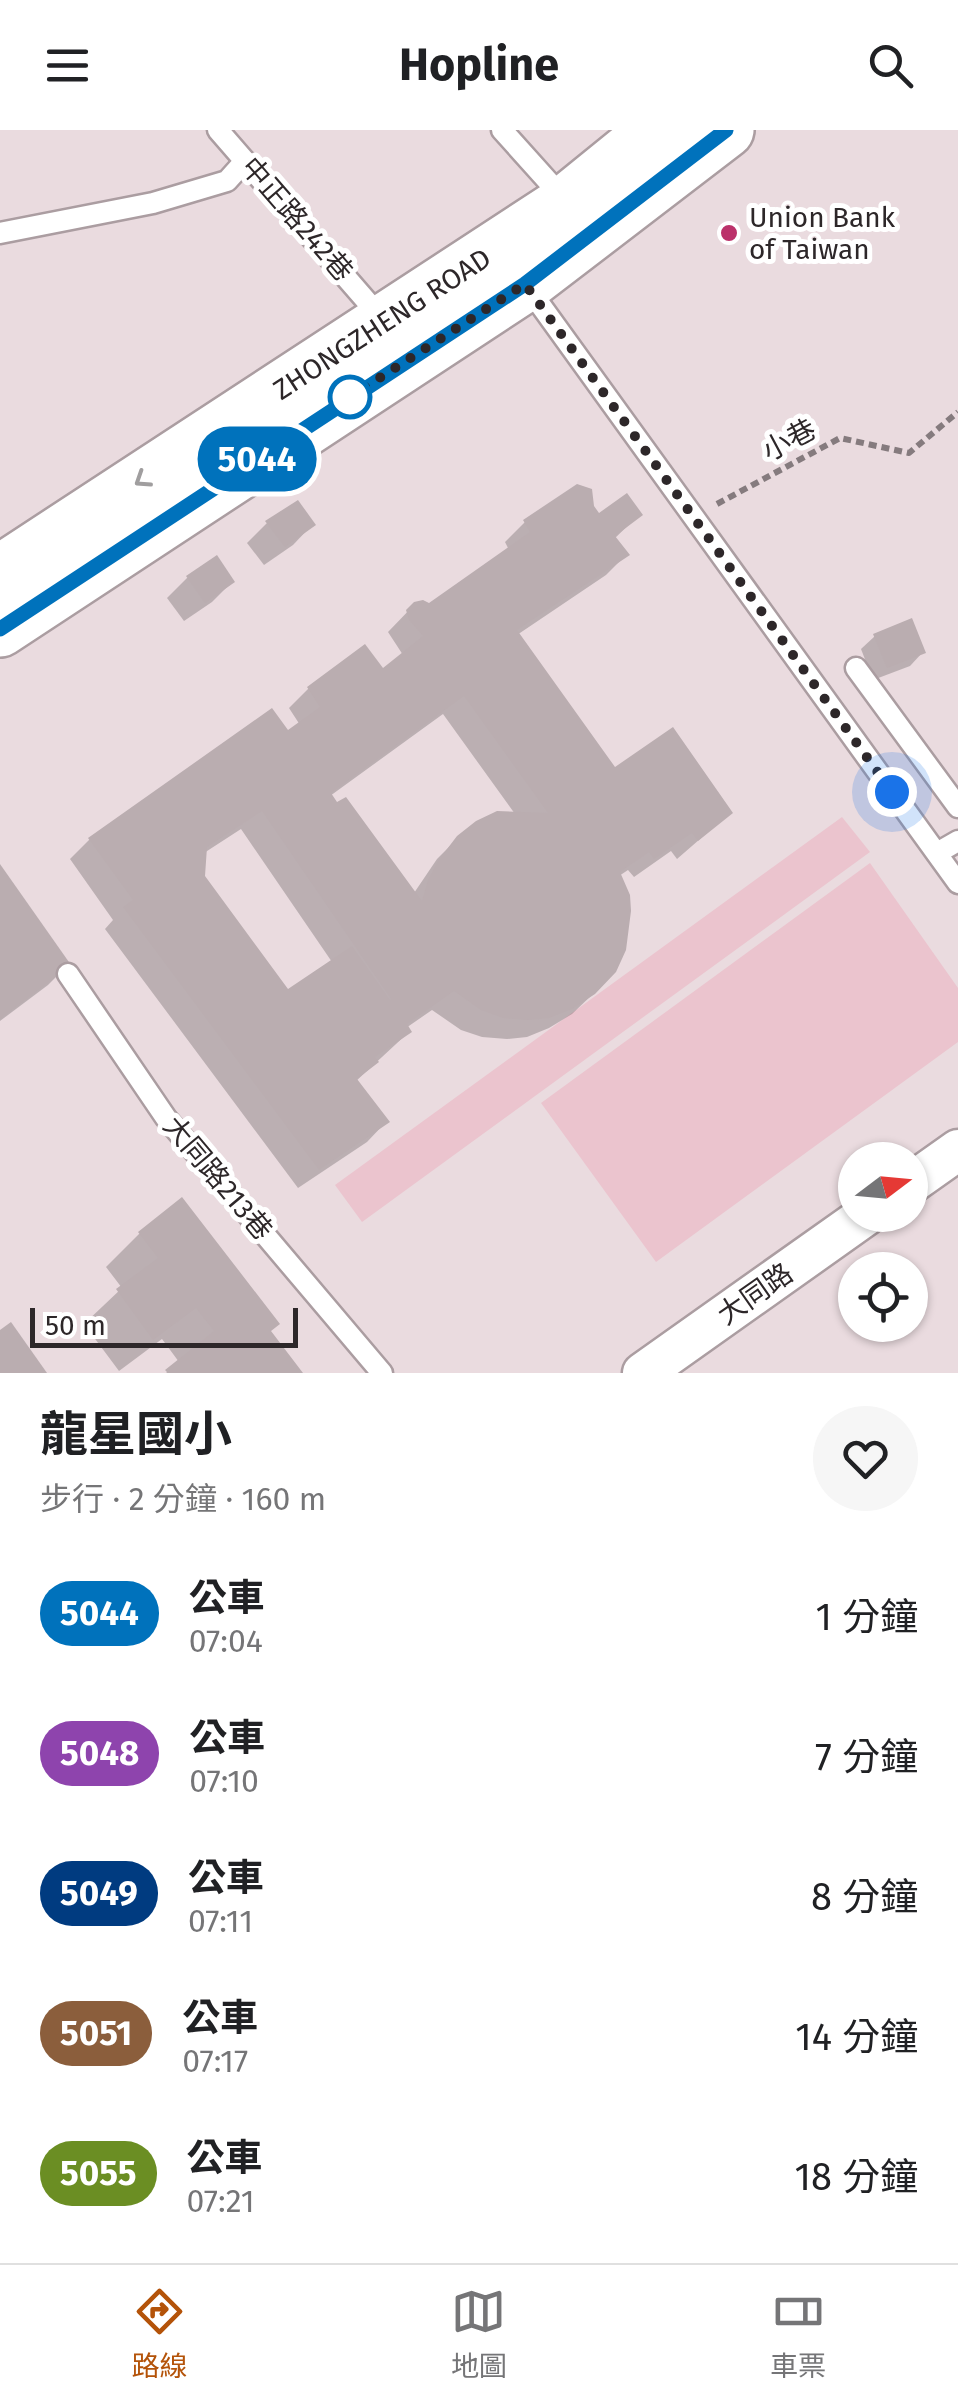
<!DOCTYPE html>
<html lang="zh-TW">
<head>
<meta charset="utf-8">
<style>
  :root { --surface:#fff; --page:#f6f6f6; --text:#202124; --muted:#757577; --line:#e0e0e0; --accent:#b45309 }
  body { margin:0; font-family:"Fira Sans","Noto Sans TC",sans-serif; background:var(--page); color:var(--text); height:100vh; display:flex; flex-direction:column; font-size:38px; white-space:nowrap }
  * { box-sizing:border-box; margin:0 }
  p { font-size:32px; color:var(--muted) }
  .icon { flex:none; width:55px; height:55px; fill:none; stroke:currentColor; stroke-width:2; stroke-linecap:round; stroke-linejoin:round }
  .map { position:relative; height:1243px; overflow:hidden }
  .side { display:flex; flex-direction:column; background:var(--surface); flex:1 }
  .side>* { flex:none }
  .badge { padding:0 20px; border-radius:32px; font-size:35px; line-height:65px }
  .needle { width:65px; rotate:74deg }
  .fabs { position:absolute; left:838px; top:1012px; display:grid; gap:20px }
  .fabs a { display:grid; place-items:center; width:90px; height:90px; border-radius:50%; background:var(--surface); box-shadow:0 2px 8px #0004; font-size:50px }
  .scale { position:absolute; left:30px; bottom:25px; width:268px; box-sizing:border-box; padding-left:10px; border:5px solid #2d2729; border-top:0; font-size:28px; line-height:35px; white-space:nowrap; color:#2d2729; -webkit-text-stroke:8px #fff; paint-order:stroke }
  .you { position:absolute; width:50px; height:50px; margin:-25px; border:8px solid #fff; border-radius:50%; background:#1a73e8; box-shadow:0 0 0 15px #1a73e833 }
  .map>.badge { position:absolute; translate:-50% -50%; box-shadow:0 0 0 5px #fff }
  .round { display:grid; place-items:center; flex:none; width:105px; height:105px; border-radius:52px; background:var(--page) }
  .head { display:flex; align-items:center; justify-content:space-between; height:170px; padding:0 40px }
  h1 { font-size:48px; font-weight:700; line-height:75px }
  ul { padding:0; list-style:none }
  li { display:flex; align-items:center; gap:30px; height:140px; padding:0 40px }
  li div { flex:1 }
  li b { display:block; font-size:38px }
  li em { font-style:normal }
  li .badge { min-width:110px; font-weight:700; text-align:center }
  header { display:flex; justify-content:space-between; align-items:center; height:130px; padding:0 40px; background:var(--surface); font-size:45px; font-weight:700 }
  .menu { display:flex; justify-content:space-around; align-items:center; height:140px; border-top:2px solid var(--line); background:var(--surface); font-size:28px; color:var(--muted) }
  .menu a { display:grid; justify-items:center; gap:5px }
  .menu .active { color:var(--accent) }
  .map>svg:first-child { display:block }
  .green { fill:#ebc4ce }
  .shadow { fill:#0003; fill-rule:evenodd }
  .building { fill:#baadb0; fill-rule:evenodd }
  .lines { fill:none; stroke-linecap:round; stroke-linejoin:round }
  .service-casing { stroke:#ab9da1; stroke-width:25 }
  .minor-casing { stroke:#ab9da1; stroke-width:45 }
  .secondary-casing { stroke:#ab9da1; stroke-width:60 }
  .path { stroke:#857b7e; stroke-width:6; stroke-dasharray:8 5; stroke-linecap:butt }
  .service { stroke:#fff; stroke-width:20 }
  .minor { stroke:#fff; stroke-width:40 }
  .secondary { stroke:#fff; stroke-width:55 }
  .oneway { stroke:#a09e9f }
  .line-casing { stroke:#fff; stroke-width:22 }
  .line { stroke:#0072bc; stroke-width:15 }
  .walk { stroke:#2d2729; stroke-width:10; stroke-dasharray:0 18 }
  .poi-dot { fill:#bb316a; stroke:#fff; stroke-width:4 }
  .stop-dot { fill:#fff; stroke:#0072bc; stroke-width:5 }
  .labels { text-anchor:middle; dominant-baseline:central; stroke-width:10; stroke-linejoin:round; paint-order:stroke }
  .poi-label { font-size:28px; fill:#2d2729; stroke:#fff; text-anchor:start }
  .street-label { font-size:28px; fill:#2d2729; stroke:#fff }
</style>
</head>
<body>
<header><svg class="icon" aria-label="menu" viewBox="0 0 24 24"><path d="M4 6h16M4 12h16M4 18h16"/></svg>Hopline<svg class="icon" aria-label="search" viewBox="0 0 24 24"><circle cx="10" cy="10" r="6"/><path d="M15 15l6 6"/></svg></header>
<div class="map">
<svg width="958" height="1243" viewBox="0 0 958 1243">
  <rect width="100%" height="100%" fill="#eadbdf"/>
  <!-- green -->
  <g class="green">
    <path d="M842,687l28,35 -508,370 -27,-37z"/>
    <path d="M870,733l88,125v54l-302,220 -115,-159z"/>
  </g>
  <!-- shadow -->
  <g class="shadow">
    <path d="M592,377l7,9 40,-1 -25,24 12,16 -20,20 -89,60 97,135 116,43 -53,46 -6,-8 -37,26 -6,-7 -9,6 -25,117 -22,21 -23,14 -22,9 -20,2 -25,-2 -21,-7 -29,-20 -26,18 3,4 -54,50 31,40 -19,20 -69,46 -193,-259 8,-9 -43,-61 20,-20 197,-105 13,-9 -11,-17 20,-20 74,-16 20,-17 -15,-23 27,-28 14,2 80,-56 -4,-8 20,-20zM443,584l72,100 -57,24 -21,21 -23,34 -84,-97zM241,699l91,133 -44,31 -86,-116 2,-24z"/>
    <path d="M267,393l45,2 -19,20 -29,20 -17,-22z"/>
    <path d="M216,428l16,24 -20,20 -28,19 -17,-23 20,-20z"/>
    <path d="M875,506l48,16 -13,14 -37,14 -12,-31z"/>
    <path d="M0,739l68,96 -20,20 -48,36z"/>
    <path d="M181,1071l88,131 31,41h-134l13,-11 -17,-23 -43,32 -35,-47 38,-36 -16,-21 33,-33z"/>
  </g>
  <!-- building -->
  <g class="building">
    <path d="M577,354l15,5 2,17 5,7 28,-20 16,22 -28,21 15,19 -113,75 98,137 58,-40 60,86 -35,28 -6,-8 -38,26 -5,-7 -29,20 10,23 1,16 -5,39 -10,22 -21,22 -23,15 -23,9 -21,2 -25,-2 -22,-8 -27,-19 -47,33 5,8 -37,25 4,5 -22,17 33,43 -71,48 -196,-263 10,-7 -45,-62 184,-130 16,22 32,-23 -13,-20 58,-43 18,24 40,-32 -14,-16 -3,-10 8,-8 9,-2 6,3 101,-71 -7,-12zM464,566l84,117 -51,-2 -21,10 -19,15 -19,25 -10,19 -6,21 -76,-104 -9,5 -6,-9zM262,681l129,188 -1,1 -38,-54 -64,43 -83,-113 2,-29z"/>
    <path d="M298,370l18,25 -31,22 -20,-26z"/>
    <path d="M217,425l18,27 -30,21 -19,-27z"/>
    <path d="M912,488l14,35 -39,15 -14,-34z"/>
    <path d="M0,734l71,101 -71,54z"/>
    <path d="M182,1067l98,127 -9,7 32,42h-135l-3,-3 49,-39 -18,-23 -43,32 -37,-51 42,-31 -20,-26z"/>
    <path d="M11,1192l36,51h-47v-43z"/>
  </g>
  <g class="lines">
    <defs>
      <g id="service">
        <path d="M218,0l165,190"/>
        <path d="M502,0l62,69"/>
        <path d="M0,103l153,-30 74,-22 18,-20"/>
        <path d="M526,155l432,598"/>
        <path d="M856,538l102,139"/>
        <path d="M937,723l21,-12"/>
        <path d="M68,844l98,144 216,255"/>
      </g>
      <g id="minor">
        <path d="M910,1054l48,-34"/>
        <path d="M643,1243l223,-158"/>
      </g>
      <g id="secondary">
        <path d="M0,443l566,-370 90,-73"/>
        <path d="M0,499l525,-345 201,-154"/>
      </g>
    </defs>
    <!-- service casing -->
    <use href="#service" class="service-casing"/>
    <!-- minor casing -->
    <use href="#minor" class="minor-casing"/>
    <!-- secondary casing -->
    <use href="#secondary" class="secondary-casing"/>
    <!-- path -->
    <path class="path" d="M717,374l123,-66 69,15 49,-41"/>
    <!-- service -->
    <use href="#service" class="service"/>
    <!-- minor -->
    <use href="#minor" class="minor"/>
    <!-- secondary -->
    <use href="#secondary" class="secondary"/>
  </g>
  <!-- one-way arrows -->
  <defs><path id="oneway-chevron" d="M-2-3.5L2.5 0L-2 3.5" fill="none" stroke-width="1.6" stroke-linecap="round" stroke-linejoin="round" transform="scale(2.5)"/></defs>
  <use class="oneway" href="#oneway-chevron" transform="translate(142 350) rotate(147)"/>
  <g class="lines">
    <defs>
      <path id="line" d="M0,499l525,-345 201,-154"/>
    </defs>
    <!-- line casing -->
    <use href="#line" class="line-casing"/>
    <!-- line -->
    <use href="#line" class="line"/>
    <!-- walk -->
    <path class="walk" d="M350,267l175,-113 367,508"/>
  </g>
  <!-- markers -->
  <circle class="poi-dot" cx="729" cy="103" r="10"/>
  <circle class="stop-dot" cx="350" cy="267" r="20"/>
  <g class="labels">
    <!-- poi labels -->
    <g class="poi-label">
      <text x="749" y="87">Union Bank<tspan x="749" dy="32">of Taiwan</tspan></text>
    </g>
    <!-- street labels -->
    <g class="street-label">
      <text transform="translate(297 89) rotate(49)">中正路242巷</text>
      <text transform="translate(382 194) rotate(-33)">ZHONGZHENG ROAD</text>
      <text transform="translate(789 310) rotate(-28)">小巷</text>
      <text transform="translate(218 1048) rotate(50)">大同路213巷</text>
      <text transform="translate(755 1164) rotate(-35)">大同路</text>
    </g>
  </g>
</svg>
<div class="fabs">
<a><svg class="needle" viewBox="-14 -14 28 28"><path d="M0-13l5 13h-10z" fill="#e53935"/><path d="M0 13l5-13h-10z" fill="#757577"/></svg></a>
<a><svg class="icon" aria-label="locate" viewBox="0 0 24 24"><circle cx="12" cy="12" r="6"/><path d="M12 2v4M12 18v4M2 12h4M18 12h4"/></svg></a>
</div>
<div class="scale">50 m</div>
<div class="you" style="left:892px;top:662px"></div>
<b class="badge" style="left:257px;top:329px;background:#0072bc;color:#fff">5044</b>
</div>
<section class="side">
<div class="head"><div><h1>龍星國小</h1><p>步行 · 2 分鐘 · 160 m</p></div><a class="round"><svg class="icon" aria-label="heart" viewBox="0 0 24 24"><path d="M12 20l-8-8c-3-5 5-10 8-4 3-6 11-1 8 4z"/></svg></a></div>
<ul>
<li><span class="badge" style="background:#0072bc;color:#fff">5044</span><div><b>公車</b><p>07:04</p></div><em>1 分鐘</em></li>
<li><span class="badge" style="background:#8e44ad;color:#fff">5048</span><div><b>公車</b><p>07:10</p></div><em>7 分鐘</em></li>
<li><span class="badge" style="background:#003b80;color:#fff">5049</span><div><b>公車</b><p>07:11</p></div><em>8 分鐘</em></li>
<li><span class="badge" style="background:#8b5e3c;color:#fff">5051</span><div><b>公車</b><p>07:17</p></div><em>14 分鐘</em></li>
<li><span class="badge" style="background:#6b8e23;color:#fff">5055</span><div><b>公車</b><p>07:21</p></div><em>18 分鐘</em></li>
</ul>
</section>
<nav class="menu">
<a class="active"><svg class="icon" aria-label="directions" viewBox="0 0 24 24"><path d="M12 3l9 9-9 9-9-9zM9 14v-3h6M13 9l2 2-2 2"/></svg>路線</a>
<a><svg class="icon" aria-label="map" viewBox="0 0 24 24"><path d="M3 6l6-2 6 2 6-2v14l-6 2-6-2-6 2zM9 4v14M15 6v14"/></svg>地圖</a>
<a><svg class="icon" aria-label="tickets" viewBox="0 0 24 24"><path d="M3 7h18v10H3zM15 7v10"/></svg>車票</a>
</nav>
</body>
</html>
